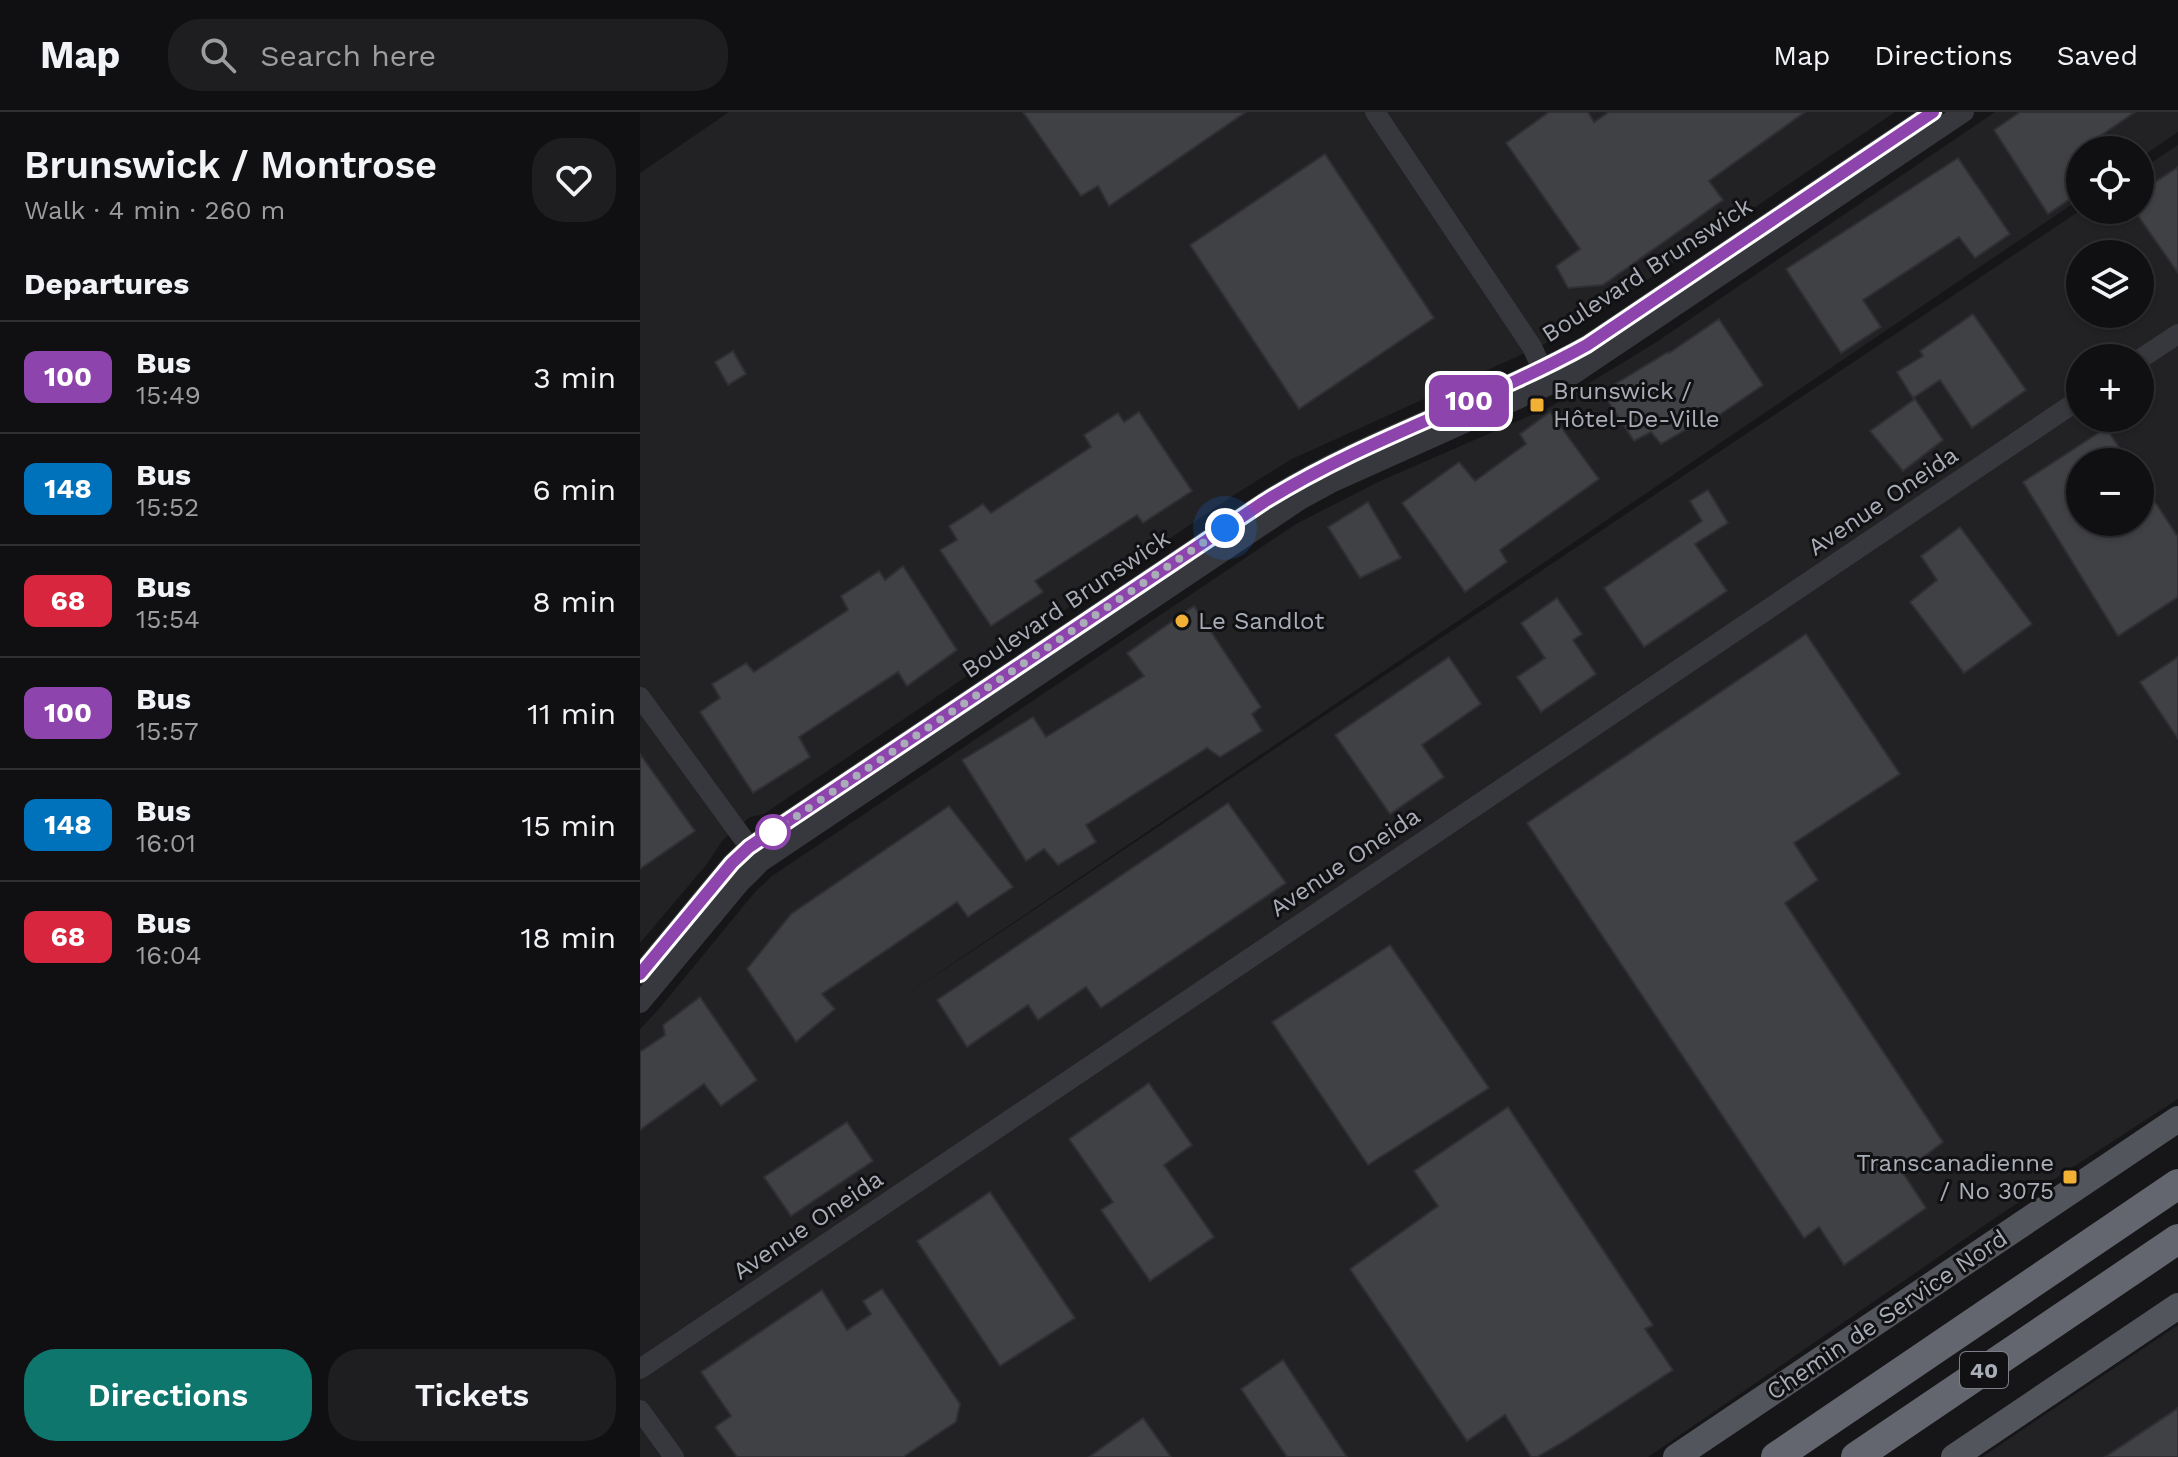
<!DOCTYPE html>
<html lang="en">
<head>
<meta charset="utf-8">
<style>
  :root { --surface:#101012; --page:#1e1e20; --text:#f1f3f6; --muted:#9c9d9f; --line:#303032; --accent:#0f766e }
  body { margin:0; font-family:"Work Sans",sans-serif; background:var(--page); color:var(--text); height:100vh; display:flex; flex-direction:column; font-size:30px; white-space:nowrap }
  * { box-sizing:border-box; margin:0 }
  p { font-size:26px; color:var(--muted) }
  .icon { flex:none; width:44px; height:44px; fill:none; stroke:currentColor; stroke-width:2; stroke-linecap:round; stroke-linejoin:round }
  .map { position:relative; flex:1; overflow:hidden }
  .panel { display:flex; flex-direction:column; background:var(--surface); width:640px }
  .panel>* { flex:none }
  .badge { padding:0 16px; border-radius:12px; font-size:28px; line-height:52px }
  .buttons { position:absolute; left:1426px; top:24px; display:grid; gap:16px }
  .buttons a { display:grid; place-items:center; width:88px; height:88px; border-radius:50%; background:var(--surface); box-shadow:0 2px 6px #0004,0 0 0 2px var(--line); font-size:40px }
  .you { position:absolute; width:40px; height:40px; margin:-20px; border:6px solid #fff; border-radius:50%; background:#1a73e8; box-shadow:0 0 0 12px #1a73e833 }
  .map>.badge { position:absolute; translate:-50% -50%; box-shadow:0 0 0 4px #fff }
  h2 { padding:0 24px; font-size:30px; line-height:72px }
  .round { display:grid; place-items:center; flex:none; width:84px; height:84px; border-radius:32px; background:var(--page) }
  .head { display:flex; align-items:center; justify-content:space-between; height:136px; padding:0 24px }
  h1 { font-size:38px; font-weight:600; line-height:60px }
  .cta { display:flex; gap:16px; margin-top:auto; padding:16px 24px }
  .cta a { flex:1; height:92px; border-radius:32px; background:var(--accent); color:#fff; font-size:32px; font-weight:600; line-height:92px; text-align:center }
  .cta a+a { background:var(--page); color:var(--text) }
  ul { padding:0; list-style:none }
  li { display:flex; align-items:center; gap:24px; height:112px; padding:0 24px; border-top:2px solid var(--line) }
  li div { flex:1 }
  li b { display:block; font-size:30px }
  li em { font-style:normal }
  li .badge { min-width:88px; font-weight:700; text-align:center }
  header { display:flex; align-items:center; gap:48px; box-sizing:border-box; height:112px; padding:0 40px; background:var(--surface); border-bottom:2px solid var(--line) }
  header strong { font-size:38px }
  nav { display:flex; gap:44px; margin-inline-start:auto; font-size:28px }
  .search { width:560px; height:72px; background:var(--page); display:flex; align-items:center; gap:20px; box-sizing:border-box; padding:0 28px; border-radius:32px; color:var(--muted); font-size:30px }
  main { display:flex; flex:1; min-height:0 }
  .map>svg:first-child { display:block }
  .built { fill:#222225; fill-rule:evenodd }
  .building { fill:#404145; stroke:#303034; stroke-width:2 }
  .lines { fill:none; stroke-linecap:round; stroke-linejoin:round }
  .minor { stroke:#37383d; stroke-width:20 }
  .major { stroke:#53555c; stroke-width:26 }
  .highway { stroke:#63666e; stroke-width:30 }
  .line-casing { stroke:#fff; stroke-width:18 }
  .line { stroke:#8e44ad; stroke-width:12 }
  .walk { stroke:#a8adb8; stroke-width:8; stroke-dasharray:0 14.4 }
  .poi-dot { fill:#f2b134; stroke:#111113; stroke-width:3 }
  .stop-dot { fill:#fff; stroke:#8e44ad; stroke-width:4 }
  .labels { text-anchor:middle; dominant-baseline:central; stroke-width:6; stroke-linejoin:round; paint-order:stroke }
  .shield { fill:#111113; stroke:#7b7e86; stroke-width:2 }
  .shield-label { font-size:22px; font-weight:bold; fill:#a8adb8 }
  .street-label { font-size:24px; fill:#a8adb8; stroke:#111113 }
  .poi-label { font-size:24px; fill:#a8adb8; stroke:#111113; text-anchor:start }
</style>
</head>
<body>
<header>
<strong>Map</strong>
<div class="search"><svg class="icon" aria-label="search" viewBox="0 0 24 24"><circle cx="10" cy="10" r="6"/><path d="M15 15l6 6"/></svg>Search here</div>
<nav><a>Map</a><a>Directions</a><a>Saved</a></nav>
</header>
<main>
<section class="panel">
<div class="head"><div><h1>Brunswick / Montrose</h1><p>Walk · 4 min · 260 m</p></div><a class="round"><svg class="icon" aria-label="heart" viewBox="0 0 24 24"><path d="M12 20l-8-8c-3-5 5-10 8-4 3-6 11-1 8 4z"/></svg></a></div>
<h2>Departures</h2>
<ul>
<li><span class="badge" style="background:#8e44ad;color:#fff">100</span><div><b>Bus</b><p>15:49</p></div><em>3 min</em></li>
<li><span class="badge" style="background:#0072bc;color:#fff">148</span><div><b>Bus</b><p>15:52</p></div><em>6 min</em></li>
<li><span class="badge" style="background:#d7263d;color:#fff">68</span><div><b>Bus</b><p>15:54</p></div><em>8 min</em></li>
<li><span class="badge" style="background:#8e44ad;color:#fff">100</span><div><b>Bus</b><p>15:57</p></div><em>11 min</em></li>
<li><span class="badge" style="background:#0072bc;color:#fff">148</span><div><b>Bus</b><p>16:01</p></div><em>15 min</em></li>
<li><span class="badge" style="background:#d7263d;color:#fff">68</span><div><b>Bus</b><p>16:04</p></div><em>18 min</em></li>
</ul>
<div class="cta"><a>Directions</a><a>Tickets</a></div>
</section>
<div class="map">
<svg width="1538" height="1345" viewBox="0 0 1538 1345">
  <rect width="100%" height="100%" fill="#161618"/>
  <!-- built -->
  <g class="built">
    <path d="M89,0h1166l-228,155 -105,69 -272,124 -59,37 -467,317 -14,3 -28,24 -15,23 -67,79v-770z"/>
    <path d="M1355,0h183v20l-38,26v-8h-60v49l-1181,801 1182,-790h59v-40l38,-25v954l-177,115 -353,243h-1008v-428l18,-19 97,-118 17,-16 524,-352 82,-42 172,-75 105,-64zM1440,142h60v60h-60zM1440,246h60v60h-60zM1440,350h60v60h-60z"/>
    <path d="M1538,1213v132h-196l153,-103z"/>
  </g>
  <!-- building -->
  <g class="building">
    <path d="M383,0h223l-137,94 -11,-20 -17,10z"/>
    <path d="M909,0h39l6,10 15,-10h196l-96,69 14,19 -120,85 -35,3 -12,-22 24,-17 -74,-106z"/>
    <path d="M1380,0h115l-62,43 7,10v27l-32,22 -54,-84z"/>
    <path d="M685,42l109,164 -135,91 -109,-164z"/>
    <path d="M1318,46l52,76 -35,24 -16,-21 -96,63 18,27 -40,26 -55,-84z"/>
    <path d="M1538,55v106l-44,-63h6v-18z"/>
    <path d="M1333,202l53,76 -54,38 -32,-48 -27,18 -16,-26 26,-16 -3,-5z"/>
    <path d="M1079,207l44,66 -51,35 -3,-4 -48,28 -10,-12 -17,9 -32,-49 66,-40 1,1z"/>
    <path d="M93,239l13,23 -18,11 -13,-23z"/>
    <path d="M1275,287l28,41 -40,31 -33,-40z"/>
    <path d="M499,300l53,79 -49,32 -6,-8 -102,66 8,11 -52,34 -51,-76 17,-10 -8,-14 34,-22 8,9 100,-66 -7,-12 34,-22 6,9z"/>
    <path d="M910,300l49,67 -99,71 7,12 -42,30 -63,-89 57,-41 16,19 51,-37 -6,-10z"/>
    <path d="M1466,316l23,34h-49v60h60v-43l38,58v60l-60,39 -95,-154z"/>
    <path d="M1068,378l20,33 -33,21 32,47 -83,56 -40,-59 98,-67 -12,-20z"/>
    <path d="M728,390l33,56 -41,20 -32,-51z"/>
    <path d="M1320,415l72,97 -68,49 -54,-71 27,-22 -16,-24z"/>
    <path d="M263,454l54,84 -50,36 -9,-14 -99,65 11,20 -57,36 -53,-81 20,-14 -8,-14 34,-21 8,9 94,-62 -7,-14 38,-25 6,9z"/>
    <path d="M917,486l25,36 -9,6 23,34 -55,38 -24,-35 28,-19 -24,-35z"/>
    <path d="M554,494l67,101 -9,7 10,17 -42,26 -13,-9 -121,77 10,17 -38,23 -14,-16 -18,12 -64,-101 71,-43 13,20 98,-61 -17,-23z"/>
    <path d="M1166,522l94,140 -106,69 24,37 -33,23 158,239 -40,31 23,35 -82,57 -25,-38 -15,11 -277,-415z"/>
    <path d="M809,545l32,47 -59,41 22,32 -54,37 -55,-79z"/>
    <path d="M1538,545v82l-38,-57z"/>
    <path d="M0,642l55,77 -55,38z"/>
    <path d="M588,691l58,80 -185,125 -15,-21 -48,33 -10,-15 -61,42 -30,-47z"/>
    <path d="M309,694l64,81 -45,30 -11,-15 -135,92 13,15 -39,33 -49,-73 44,-55z"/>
    <path d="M750,833l99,143 -121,77 -96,-143z"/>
    <path d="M60,885l57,83 -36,26 -17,-22 -64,46v-78l25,-17 -2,-10z"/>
    <path d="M509,971l43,62 -28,20 50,72 -64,44 -49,-71 12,-8 -44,-63z"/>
    <path d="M868,995l145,218 -8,4 28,41 -105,69 -31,18h-6l-26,-42 -38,26 -117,-172 88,-63 -24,-35z"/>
    <path d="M207,1010l26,39 -82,55 -27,-39z"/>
    <path d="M350,1080l85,126 -75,48 -83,-125z"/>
    <path d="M242,1177l78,115 -4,18 -53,35h-166l-22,-30 16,-11 -30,-44 121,-82 25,40 24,-16 -8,-13z"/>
    <path d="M643,1248l64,97h-60l-46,-68z"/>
    <path d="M1538,1296v49h-73z"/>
    <path d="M503,1306l28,39h-82z"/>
  </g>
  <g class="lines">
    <!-- minor -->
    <g class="minor">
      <path d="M735,0l157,235 14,30"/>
      <path d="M1500,247l38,-25"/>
      <path d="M0,585l116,159"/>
      <path d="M0,862l92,-111 17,-16 515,-345c102,-65 218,-98 323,-157l346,-233"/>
      <path d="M0,891l99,-119 22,-22 539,-362 33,-18 241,-108 390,-262"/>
      <path d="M0,1257l1440,-970"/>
      <path d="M0,1298l34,47"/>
    </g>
    <!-- major -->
    <g class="major">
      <path d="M1036,1345l502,-338"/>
      <path d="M1314,1345l224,-151"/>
    </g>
    <!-- highway -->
    <g class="highway">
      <path d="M1136,1345l402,-273"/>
      <path d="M1216,1345l322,-218"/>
    </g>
  </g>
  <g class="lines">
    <defs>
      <path id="line" d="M0,862l92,-111 17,-16 515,-345c102,-64 218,-99 323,-157l346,-233"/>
    </defs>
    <!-- line casing -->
    <use href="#line" class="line-casing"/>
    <!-- line -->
    <use href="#line" class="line"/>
    <!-- walk -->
    <path class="walk" d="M133,720l-6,4 458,-308"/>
  </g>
  <!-- markers -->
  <g class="poi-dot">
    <rect x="889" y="285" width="16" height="16" rx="4"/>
    <circle cx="542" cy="509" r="8"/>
    <rect x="1422" y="1057" width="16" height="16" rx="4"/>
  </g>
  <circle class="stop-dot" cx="133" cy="720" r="16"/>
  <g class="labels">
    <!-- shield labels -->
    <rect class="shield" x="1320" y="1240" width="48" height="36" rx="6"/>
    <g class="shield-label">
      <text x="1344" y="1258">40</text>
    </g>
    <!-- street labels -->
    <g class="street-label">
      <text transform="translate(1007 158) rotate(-33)">Boulevard Brunswick</text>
      <text transform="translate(1243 389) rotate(-34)">Avenue Oneida</text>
      <text transform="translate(426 492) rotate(-34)">Boulevard Brunswick</text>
      <text transform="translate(705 750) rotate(-34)">Avenue Oneida</text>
      <text transform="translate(168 1113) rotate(-34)">Avenue Oneida</text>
      <text transform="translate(1247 1203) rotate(-34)">Chemin de Service Nord</text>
    </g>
    <!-- poi labels -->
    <g class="poi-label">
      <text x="913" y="279">Brunswick /<tspan x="913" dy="28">Hôtel-De-Ville</tspan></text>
      <text x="558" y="509">Le Sandlot</text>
      <text x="1414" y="1051" text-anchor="end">Transcanadienne<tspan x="1414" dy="28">/ No 3075</tspan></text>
    </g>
  </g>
</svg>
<div class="buttons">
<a><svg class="icon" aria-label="locate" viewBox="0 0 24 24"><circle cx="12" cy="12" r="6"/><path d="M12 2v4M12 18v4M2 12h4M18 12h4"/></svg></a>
<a><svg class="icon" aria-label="layers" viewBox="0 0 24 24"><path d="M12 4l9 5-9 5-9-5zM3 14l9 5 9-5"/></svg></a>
<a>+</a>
<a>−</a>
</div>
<div class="you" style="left:585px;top:416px"></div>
<b class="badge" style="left:829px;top:289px;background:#8e44ad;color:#fff">100</b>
</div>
</main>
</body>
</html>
